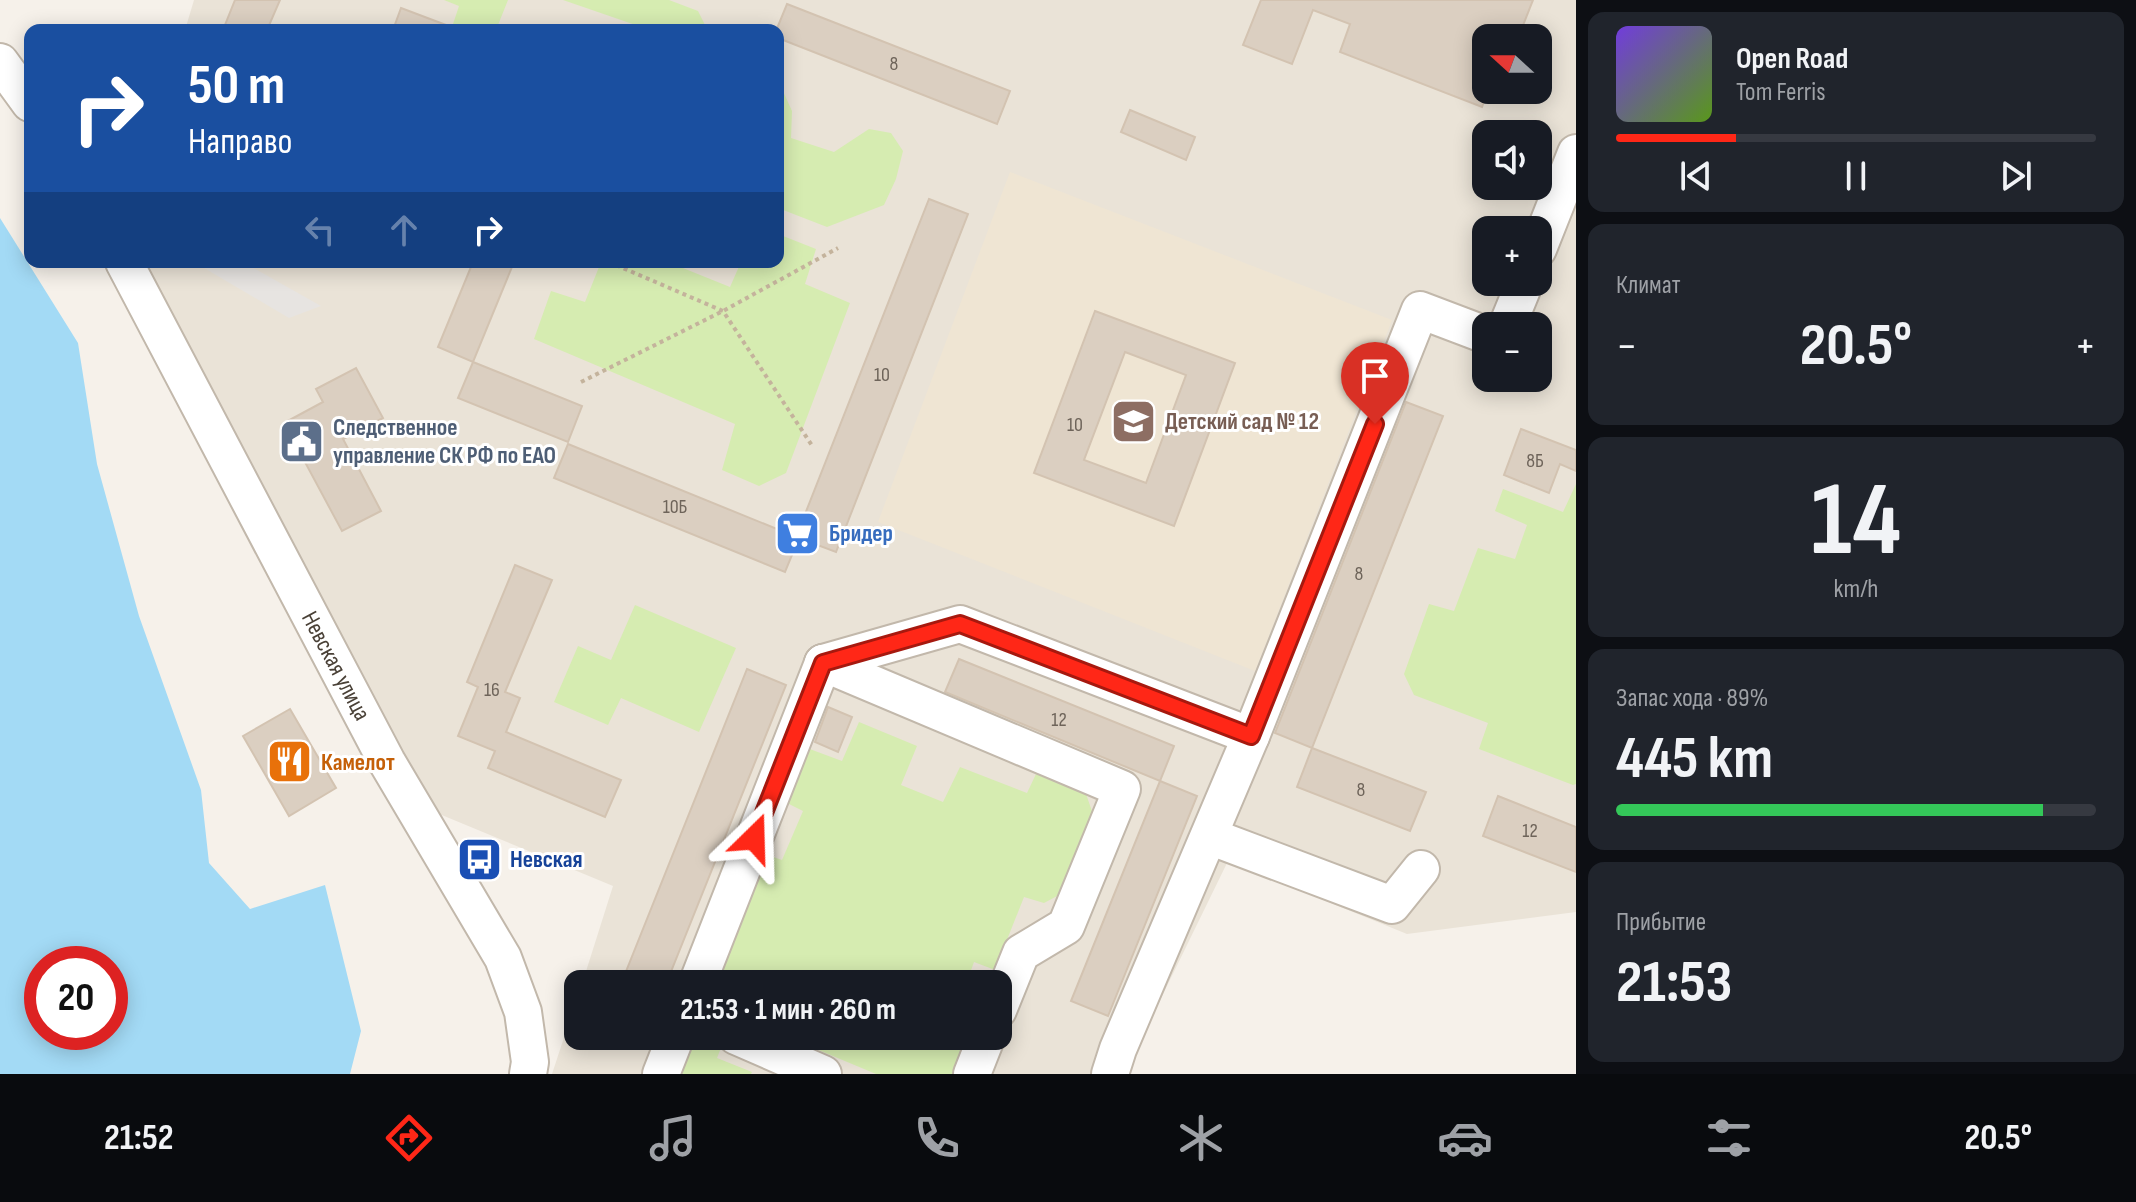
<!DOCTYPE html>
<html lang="ru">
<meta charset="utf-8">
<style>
body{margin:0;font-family:"Sofia Sans Condensed",sans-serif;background:#20242c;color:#f1f3f6;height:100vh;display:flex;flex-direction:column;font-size:30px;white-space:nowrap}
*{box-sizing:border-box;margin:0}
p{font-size:26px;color:#9ea1a6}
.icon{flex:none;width:44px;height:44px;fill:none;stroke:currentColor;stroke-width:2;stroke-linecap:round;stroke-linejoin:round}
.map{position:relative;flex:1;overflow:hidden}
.details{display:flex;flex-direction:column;gap:12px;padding:12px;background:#0d0f14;width:560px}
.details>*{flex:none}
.hud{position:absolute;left:24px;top:24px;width:760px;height:244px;border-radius:16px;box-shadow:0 4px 20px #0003;background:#1a4fa0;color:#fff;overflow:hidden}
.needle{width:52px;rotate:291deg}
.buttons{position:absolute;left:1472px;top:24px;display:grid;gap:16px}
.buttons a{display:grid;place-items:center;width:80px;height:80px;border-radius:16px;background:#171b24;box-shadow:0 4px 20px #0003;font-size:40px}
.speed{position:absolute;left:24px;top:946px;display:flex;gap:16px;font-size:40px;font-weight:700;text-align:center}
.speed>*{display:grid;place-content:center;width:104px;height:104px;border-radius:50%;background:#171b24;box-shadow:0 4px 20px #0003;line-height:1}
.speed .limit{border:12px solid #d22;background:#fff;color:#111}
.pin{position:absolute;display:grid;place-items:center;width:68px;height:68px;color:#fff;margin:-82px -34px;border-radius:50% 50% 50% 0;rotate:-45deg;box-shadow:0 0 8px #0007}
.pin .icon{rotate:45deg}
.me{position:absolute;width:88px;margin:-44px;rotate:22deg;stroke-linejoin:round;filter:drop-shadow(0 0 6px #0008)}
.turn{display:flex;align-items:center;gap:28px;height:168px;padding:0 32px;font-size:36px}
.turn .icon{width:104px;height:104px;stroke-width:2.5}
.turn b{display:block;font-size:56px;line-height:68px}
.lanes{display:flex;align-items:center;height:76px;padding:0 32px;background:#0003;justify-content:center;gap:40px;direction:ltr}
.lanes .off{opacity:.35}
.big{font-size:60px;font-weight:700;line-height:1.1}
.details .widget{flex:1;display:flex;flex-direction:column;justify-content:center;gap:12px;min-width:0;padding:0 28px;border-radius:16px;background:#20242c}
.details .dial{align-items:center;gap:0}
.dial b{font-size:104px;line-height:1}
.song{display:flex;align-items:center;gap:24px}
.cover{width:96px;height:96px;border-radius:12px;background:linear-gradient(135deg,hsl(260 70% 55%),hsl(90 70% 35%))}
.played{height:8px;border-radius:4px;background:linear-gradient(90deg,#ff2717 25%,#363941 25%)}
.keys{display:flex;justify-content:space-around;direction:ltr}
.heat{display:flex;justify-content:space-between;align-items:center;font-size:44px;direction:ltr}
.charge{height:12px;border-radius:6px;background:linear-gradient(90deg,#34c759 89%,#363941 0)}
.trip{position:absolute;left:564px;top:970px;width:448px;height:80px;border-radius:16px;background:#171b24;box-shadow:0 4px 20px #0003;font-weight:700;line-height:80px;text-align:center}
.menu{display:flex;height:128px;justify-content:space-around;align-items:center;background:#090b0e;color:#9ea1a6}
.menu .icon{width:56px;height:56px}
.menu .current{color:#ff2717}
.menu b{font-size:36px;color:#f1f3f6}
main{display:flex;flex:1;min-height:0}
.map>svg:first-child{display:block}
</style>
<main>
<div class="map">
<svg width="1576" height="1074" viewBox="0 0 1576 1074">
<rect width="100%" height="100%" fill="#f6f1ea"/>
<path fill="#eae3d7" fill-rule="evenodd" d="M194 0H1576V912L1407 934 1228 861 1145 1031 1092 1074H552L578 995V1036H998V984H582L613 886 420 806 135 262H778V30H185ZM1486 38H1538V90H1486ZM1486 134H1538V186H1486ZM1486 230H1538V282H1486ZM1486 326H1538V378H1486Z"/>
<polygon fill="#efe5d3" points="1010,172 1392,320 1255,671 878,522"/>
<g fill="#d6ecb1">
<polygon points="444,0 508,0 496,30 451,30 459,6"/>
<polygon points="563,0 669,0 698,11 706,27 705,30 650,30"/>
<polygon points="778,80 792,111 791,138 834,152 869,129 891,133 903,151 896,179 884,205 827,227 778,208"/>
<polygon points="778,234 816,249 805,284 850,303 786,473 759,486 722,470 735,424 534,339 551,291 585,302 601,262 668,262 730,287 741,262 778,262"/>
<polygon points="1576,484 1576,784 1573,785 1479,749 1488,723 1414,695 1404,674 1429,604 1454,611 1478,548 1515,559 1527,525 1495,511 1503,489 1563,512"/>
<polygon points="635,605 736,648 699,732 621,698 608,725 554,702 578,646 611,660"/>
<polygon points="859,722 917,746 901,785 943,802 960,767 1027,793 1036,774 1086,794 1093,814 1059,895 1044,903 1024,897 995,970 974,962 966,984 708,984 762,853 782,860 803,811 783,801 807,748 842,761"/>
<polygon points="693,1036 712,1036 724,1040 717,1058 752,1072 751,1074 678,1074"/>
<polygon points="785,1036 971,1036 955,1074 876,1074"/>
</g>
<polygon fill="#e7e4e1" points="194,262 243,262 321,306 289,318"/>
<path fill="#a3daf5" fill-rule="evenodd" d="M0 218 78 343 97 464 139 616 201 790 209 863 250 909 325 885 361 1031 350 1074H0ZM42 964H110V1032H42Z"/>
<g fill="#dbcfc1" stroke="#d3c3b1" stroke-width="2" fill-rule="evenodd">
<polygon points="235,0 280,0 267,30 223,30"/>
<polygon points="1261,0 1533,0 1518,38 1486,38 1486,96 1482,107 1340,52 1350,24 1313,10 1292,64 1243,45"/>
<polygon points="787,4 1010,91 997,124 778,38 778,26"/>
<polygon points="401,8 454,28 454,30 393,30"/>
<polygon points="1130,110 1195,137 1186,160 1121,132"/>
<polygon points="929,199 968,214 836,552 796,537"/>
<polygon points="473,262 514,262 473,362 438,347"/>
<path d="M1095 311 1235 363 1174 526 1034 473ZM1125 352 1186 375 1146 483 1084 460Z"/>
<polygon points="473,362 582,406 568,442 458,398"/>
<polygon points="356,368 383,418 343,439 381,511 342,531 284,423 323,402 316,389"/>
<polygon points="1406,402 1443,416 1312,748 1275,733"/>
<polygon points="1521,429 1576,450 1576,471 1560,464 1549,493 1504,475"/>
<polygon points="568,444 799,538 785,572 554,478"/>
<polygon points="515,565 552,580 505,692 520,698 506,732 621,780 605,817 488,768 495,751 458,736 478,687 467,682"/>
<polygon points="959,659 1174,746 1160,781 945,692"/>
<polygon points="747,669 786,685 666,984 621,984"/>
<polygon points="828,707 852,717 838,752 815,742"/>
<polygon points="290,709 336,788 289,816 243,736"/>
<polygon points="1312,748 1426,792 1410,831 1297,787"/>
<polygon points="1160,781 1197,796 1108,1016 1071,1001"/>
<polygon points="1498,796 1576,827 1576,872 1483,836"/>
</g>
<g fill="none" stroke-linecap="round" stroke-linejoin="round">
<defs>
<g id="minor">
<polyline points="0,62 30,103"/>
<polyline points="1538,249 1576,153"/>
<polyline points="124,262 387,762 503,958 523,1012 530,1062 528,1074"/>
<polyline points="1507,326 1525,282"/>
<polyline points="823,663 1122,789 1066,926 1021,953 998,1010"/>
<polyline points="823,663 960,624 1251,736"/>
<polyline points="1209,836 1392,905 1421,869"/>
<polyline points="697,984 823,663"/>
<polyline points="736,1036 823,1074"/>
<polyline points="661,1074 676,1036"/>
<polyline points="972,1074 987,1036"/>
<polyline points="1110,1074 1118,1049 1251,736 1420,310 1486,335"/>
</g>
</defs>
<use href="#minor" stroke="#c2b8ab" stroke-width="40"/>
<g stroke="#c4b39c" stroke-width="4" stroke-dasharray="4 4" stroke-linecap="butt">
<polyline points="609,262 723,311 813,447"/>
<polyline points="581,382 723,311 838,248"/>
</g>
<use href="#minor" stroke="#fff" stroke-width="36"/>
</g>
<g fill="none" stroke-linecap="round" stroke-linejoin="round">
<defs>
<polyline id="route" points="754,838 823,663 960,624 1251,736 1375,424"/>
</defs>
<use href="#route" stroke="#a6190f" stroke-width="20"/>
<use href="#route" stroke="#ff2717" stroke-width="14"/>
</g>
<defs>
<symbol id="school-square" viewBox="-11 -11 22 22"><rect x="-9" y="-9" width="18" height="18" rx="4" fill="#8d6e63" stroke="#fff"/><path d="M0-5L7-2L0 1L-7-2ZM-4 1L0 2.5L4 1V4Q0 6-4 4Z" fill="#fff"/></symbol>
<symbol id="civic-square" viewBox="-11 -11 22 22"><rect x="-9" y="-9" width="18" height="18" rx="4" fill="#5c6f8a" stroke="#fff"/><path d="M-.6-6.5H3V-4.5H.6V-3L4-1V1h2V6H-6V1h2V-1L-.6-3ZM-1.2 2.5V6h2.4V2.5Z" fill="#fff"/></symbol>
<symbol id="supermarket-square" viewBox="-11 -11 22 22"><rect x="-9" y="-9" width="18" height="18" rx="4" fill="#3f7fe0" stroke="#fff"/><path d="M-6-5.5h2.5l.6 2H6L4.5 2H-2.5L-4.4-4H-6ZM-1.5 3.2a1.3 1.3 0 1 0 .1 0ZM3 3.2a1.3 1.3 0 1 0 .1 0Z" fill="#fff"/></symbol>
<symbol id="restaurant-square" viewBox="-11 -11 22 22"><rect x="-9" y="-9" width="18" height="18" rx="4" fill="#e8710a" stroke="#fff"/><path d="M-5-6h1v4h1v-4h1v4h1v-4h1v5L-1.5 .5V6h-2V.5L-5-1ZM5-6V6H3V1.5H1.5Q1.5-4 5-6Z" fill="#fff"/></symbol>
<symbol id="bus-square" viewBox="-11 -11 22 22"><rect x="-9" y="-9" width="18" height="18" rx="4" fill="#1a4fb4" stroke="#fff"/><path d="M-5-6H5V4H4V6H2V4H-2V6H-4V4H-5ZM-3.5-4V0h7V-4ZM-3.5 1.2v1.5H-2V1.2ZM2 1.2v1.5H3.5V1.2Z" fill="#fff"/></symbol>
</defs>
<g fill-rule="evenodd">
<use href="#school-square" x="1108" y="396" width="51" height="51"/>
<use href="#civic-square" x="276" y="416" width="51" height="51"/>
<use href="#supermarket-square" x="772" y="508" width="51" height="51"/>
<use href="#restaurant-square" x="264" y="736" width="51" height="51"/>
<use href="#bus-square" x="454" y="834" width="51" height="51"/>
</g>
<g text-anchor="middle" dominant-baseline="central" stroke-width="6" stroke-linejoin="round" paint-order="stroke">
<g font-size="20" fill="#6e645a">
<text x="894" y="64">8</text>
<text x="882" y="375">10</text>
<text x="1075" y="425">10</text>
<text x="1535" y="461">8Б</text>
<text x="675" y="507">10Б</text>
<text x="1359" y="574">8</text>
<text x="492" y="690">16</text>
<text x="1059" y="720">12</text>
<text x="1361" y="790">8</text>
<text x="1530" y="831">12</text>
</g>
<g font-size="24" font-weight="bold" fill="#785e54" stroke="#fff" text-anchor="start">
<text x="1165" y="421">Детский сад № 12</text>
</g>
<g font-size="24" font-weight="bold" fill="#4e5e75" stroke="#fff" text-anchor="start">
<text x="333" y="427">Следственное<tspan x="333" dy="28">управление СК РФ по ЕАО</tspan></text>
</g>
<g font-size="24" font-weight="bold" fill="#366cbe" stroke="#fff" text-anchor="start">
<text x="829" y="533">Бридер</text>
</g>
<g font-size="24" fill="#4a4137" stroke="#fff">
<text transform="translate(336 666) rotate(62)">Невская улица</text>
</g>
<g font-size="24" font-weight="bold" fill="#c56008" stroke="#fff" text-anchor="start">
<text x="321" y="762">Камелот</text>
</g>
<g font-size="24" font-weight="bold" fill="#164399" stroke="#fff" text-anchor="start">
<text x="510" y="859">Невская</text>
</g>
</g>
</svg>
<div class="buttons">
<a><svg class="needle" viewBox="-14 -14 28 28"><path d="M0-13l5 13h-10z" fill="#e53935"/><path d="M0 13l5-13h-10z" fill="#9ea1a6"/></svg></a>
<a><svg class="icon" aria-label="sound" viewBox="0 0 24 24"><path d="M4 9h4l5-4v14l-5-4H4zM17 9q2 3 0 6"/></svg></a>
<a>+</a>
<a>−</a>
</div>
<div class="speed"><div class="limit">20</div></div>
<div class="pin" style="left:1375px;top:424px;background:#d93025"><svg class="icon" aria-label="arrive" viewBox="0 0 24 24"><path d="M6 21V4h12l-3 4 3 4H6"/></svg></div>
<svg class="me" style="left:754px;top:838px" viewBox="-20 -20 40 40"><path d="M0-17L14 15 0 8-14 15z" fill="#ff2717" stroke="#fff" stroke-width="4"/></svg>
<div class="trip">21:53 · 1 мин · 260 m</div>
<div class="hud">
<div class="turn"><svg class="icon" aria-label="right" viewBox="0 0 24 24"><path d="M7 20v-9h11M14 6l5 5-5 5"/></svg><div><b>50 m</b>Направо</div></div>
<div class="lanes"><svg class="icon off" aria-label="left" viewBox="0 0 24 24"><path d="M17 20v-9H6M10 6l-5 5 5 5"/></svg><svg class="icon off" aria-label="ahead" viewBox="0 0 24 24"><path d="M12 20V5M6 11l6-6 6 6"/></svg><svg class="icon" aria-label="right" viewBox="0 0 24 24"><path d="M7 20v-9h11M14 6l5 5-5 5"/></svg></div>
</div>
</div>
<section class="details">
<div class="widget">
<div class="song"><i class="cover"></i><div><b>Open Road</b><p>Tom Ferris</p></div></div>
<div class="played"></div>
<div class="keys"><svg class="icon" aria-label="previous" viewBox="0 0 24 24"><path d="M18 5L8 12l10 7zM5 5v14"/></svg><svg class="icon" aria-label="pause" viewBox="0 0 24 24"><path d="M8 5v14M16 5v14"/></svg><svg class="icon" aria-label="next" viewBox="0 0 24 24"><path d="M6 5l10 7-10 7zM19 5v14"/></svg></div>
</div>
<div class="widget"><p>Климат</p>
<div class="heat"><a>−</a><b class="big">20.5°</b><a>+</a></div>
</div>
<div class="widget dial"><b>14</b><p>km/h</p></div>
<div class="widget"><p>Запас хода · 89%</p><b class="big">445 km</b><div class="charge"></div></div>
<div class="widget"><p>Прибытие</p><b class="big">21:53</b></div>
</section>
</main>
<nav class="menu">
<b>21:52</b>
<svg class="icon current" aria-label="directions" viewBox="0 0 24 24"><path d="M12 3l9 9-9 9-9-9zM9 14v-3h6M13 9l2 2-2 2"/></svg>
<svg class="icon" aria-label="music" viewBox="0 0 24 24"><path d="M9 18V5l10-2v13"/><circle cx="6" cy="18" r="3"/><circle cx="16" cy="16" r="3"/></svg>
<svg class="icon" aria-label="phone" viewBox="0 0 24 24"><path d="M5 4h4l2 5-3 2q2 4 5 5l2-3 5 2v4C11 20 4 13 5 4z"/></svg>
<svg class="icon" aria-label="climate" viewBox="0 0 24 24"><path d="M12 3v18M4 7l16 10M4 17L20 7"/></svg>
<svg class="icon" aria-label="car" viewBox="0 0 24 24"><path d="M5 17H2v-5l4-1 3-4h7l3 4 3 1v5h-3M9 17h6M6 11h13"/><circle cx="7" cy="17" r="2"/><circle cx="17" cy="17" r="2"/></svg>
<svg class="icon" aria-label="filters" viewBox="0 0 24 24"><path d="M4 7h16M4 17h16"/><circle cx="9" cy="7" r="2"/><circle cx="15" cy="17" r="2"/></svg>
<b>20.5°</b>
</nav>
